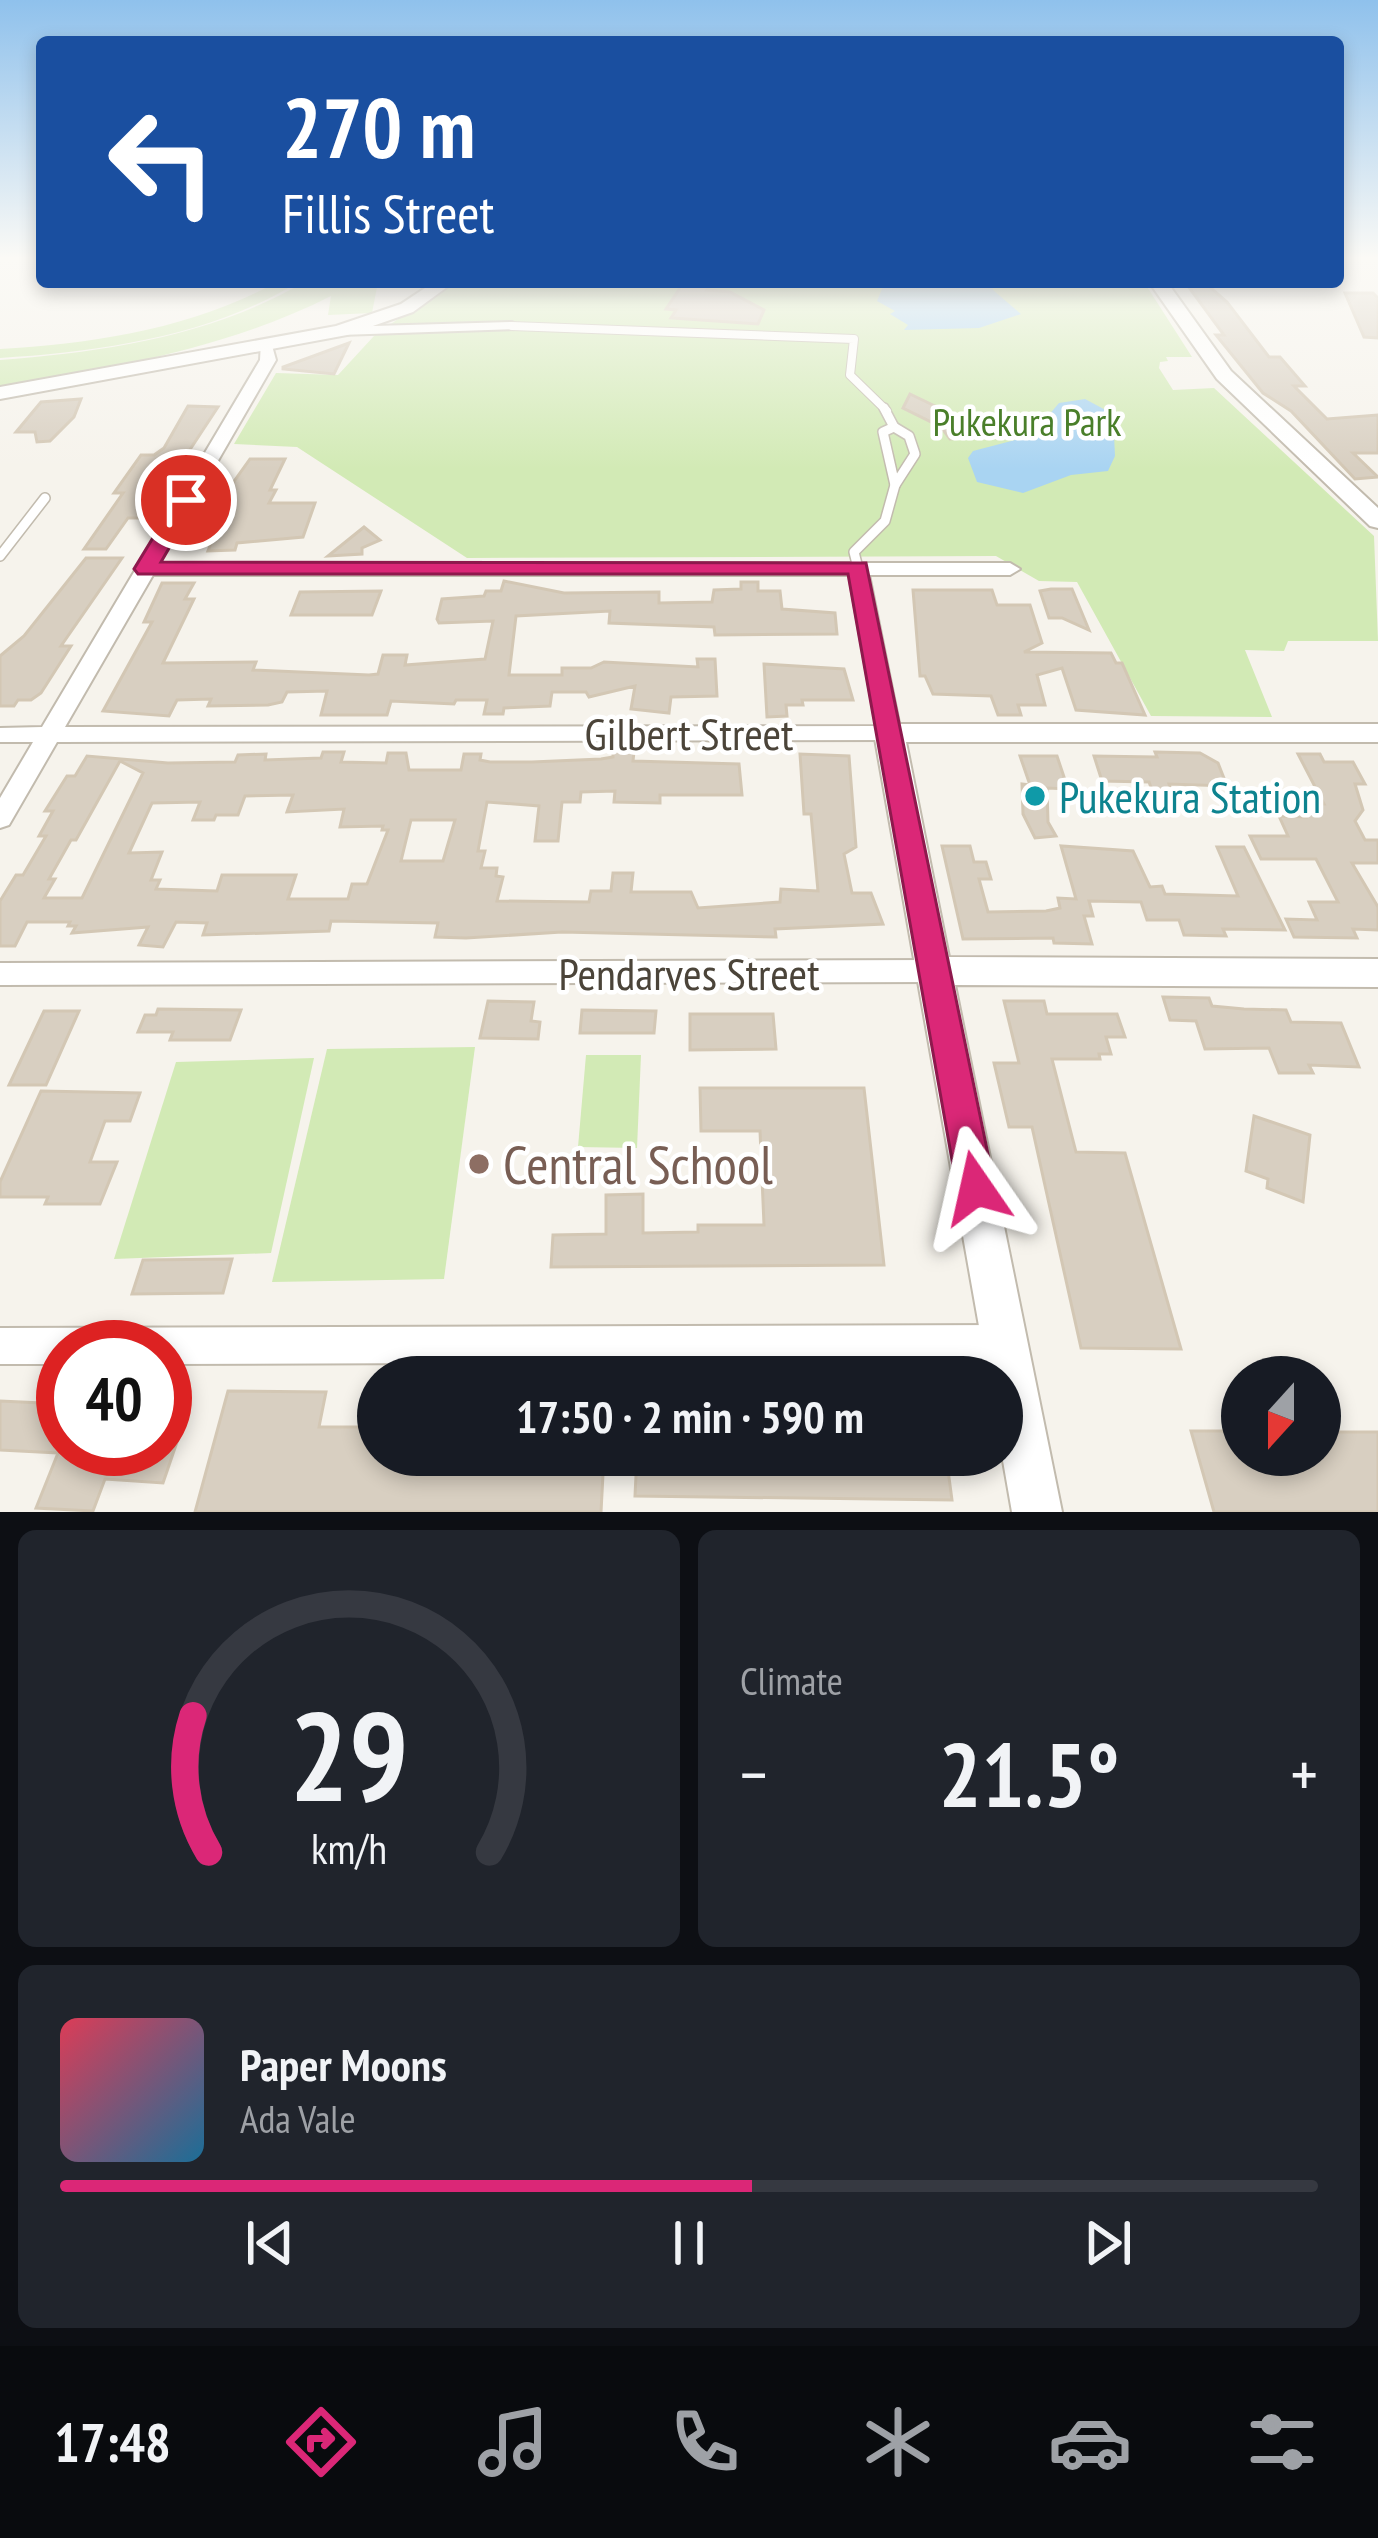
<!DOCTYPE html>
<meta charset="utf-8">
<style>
body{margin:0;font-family:"PT Sans Narrow",sans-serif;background:#20242c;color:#f1f3f6;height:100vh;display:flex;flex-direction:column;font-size:45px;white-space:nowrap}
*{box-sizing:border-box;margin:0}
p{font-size:39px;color:#9ea1a6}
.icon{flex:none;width:66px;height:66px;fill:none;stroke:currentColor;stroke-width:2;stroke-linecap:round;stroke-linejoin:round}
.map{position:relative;height:1512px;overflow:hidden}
.drawer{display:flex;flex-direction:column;gap:18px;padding:18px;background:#0d0f14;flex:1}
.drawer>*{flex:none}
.hud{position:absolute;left:36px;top:36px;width:1308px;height:252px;border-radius:12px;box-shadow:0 6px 18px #0003;background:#1a4fa0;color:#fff;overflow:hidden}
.needle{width:78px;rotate:201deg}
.buttons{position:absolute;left:1221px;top:1356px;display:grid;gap:24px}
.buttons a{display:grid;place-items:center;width:120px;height:120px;border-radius:50%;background:#171b24;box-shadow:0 6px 18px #0003;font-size:60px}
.speed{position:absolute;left:36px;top:1320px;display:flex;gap:24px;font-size:60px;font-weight:700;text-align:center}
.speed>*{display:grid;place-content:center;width:156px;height:156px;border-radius:50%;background:#171b24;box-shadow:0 6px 18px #0003;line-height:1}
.speed .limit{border:18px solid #d22;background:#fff;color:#111}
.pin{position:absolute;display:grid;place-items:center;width:102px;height:102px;color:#fff;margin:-51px;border:6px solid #fff;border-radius:50%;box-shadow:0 3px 12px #0007}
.me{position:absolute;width:132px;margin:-66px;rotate:349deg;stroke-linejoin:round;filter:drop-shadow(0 0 9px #0008)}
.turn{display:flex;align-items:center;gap:42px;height:252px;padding:0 48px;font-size:54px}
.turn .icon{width:156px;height:156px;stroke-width:2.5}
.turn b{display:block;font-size:84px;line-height:102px}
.big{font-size:90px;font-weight:700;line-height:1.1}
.drawer .card{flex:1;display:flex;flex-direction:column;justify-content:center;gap:18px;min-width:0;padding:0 42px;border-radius:18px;background:#20242c}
.drawer .dial{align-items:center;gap:0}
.dial svg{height:312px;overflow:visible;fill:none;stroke:#363941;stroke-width:7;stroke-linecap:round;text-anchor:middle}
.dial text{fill:#f1f3f6;stroke:none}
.song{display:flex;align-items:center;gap:36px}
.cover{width:144px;height:144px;border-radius:18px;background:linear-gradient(135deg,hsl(350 70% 55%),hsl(200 70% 35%))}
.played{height:12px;border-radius:6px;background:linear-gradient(90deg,#db2777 55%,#363941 55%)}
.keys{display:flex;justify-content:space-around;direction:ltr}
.heat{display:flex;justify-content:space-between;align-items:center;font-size:66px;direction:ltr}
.drawer .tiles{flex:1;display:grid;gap:18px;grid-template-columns:1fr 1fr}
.card:last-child{grid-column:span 2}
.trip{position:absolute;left:357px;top:1356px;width:666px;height:120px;border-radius:60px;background:#171b24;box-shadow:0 6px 18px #0003;font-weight:700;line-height:120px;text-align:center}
.tab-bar{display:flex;height:192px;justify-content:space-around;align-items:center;background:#090b0e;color:#9ea1a6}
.tab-bar .icon{width:84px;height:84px}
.tab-bar .active{color:#db2777}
.tab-bar b{font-size:54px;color:#f1f3f6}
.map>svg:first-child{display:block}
</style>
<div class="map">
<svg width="1378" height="1512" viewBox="0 0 1378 1512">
<rect width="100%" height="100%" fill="#f6f3ec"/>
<g fill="#d2eab5">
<path d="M277 282H298C212 336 100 352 0 358V349C94 344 194 328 277 282Z"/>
<path d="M304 282H378L372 313 328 315 331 296C223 351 95 370 0 388V360C104 352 213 336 304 282Z"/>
<polygon points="450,282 1144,282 1192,357 1166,357 1168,361 1160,362 1159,368 1173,390 1214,388 1374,536 1378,641 1288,641 1284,651 1245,650 1272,717 1151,716 1077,582 1039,581 996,556 467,558 297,447 234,444 276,373 338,375 374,336"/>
<polygon points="475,1047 444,1279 272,1282 327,1049"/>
<polygon points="586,1055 641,1055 637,1148 578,1147"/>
<polygon points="314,1058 271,1253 114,1259 176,1062"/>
</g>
<g fill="#a9d4f2">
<polygon points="885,282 992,282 993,290 1021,314 979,328 904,330 908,325 890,314 895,311 877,301"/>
<polygon points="1085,399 1113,414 1115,456 1108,471 1071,475 1023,493 977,482 968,458 973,451 1031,436 1059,403"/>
</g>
<g fill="#d8cfc1" stroke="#d3c7b4" stroke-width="3" fill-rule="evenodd">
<polygon points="684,282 712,282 707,290 730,292 764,310 758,324 671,318 676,310 666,309"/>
<polygon points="1185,282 1204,282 1227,302 1269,357 1280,357 1305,386 1294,386 1327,419 1378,415 1378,453 1353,453 1378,477 1355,479 1291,411 1263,393 1216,335 1224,335"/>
<polygon points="1345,293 1373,293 1378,298 1378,338 1364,337"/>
<polygon points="349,343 334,374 283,369 283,367"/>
<polygon points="910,394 995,435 950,439 941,427 903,408"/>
<polygon points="81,399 74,417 50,441 37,442 35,432 16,432 41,402"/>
<polygon points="188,406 218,407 145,518 128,518 106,549 84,549 123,493 114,493 141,455 154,455 164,448"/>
<polygon points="250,459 285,459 270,490 276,490 269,503 315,503 303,537 237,543 235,550 208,551 225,508 215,508"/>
<polygon points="364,527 380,540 362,548 362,554 328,556"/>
<polygon points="86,558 122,558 61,646 71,646 41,693 31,700 18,700 14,706 0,706 0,656 24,636"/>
<polygon points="504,581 564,593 659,592 659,603 712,602 714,590 741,589 741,582 758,582 758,591 780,591 782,609 835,613 837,634 715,635 714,627 609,623 610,611 516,616 509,675 562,675 562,668 591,668 604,662 698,667 697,659 715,659 717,696 671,697 669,713 631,709 635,686 589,697 586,692 552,692 550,706 504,708 503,714 484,714 487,700 456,700 454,704 391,701 387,715 321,715 327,691 287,692 282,702 268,705 208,706 211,699 177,700 169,716 103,711 152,622 144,622 162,583 194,583 185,599 194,599 163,663 256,662 253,670 369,675 378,674 383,655 407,655 405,665 485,659 493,621 439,623 437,619 442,599 484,596 486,591 501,591"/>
<polygon points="1051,589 1072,589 1089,630 1062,618 1049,618 1040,591"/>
<polygon points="913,590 992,590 997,605 1030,605 1042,643 1024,652 1111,653 1116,663 1122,663 1145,715 1076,710 1062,668 1037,675 1045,705 1018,705 1021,715 998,715 991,696 933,694 925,676 920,676"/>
<polygon points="381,591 372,615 291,615 300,592"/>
<polygon points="764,664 844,669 853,700 802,700 803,705 786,705 787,716 767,717"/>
<path d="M613 751 634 752 633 761 739 764 742 795H660V803L614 802 615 791 581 792 580 802H562L558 841H535L539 806 487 802 478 851H485L481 868H497L496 876 503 877 497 901 589 902 591 891H611L613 873H633L631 892H691L698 908 780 902 781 889 818 891 811 814H804L800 754 849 756 856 847 844 854 852 893H871L883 924 775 929 776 937 562 932 466 938 435 937 438 923 331 921 329 931 203 935 207 923 176 922 163 947 139 945 148 927 72 933 76 926H68L70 922H27L15 946H0V901L16 875H23L46 836H39L53 811H45L67 776H75L87 756 168 763 235 762 238 755 266 754 265 760 321 758 323 752H344L341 762 386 763 388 753H406L409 770H461L464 754H481L480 760 490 762H532L601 759 613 757ZM120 761 143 773 82 898H44L55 879H49L71 840H76ZM293 795 287 812 344 809 340 827 383 826 382 830H388L367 884H352L348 899H288L296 875H222L217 891 156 889 160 880H151L162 852 129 853 152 803 200 802 193 820H214L216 815H238L245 796ZM411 820H455L443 861H401Z"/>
<polygon points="1155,752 1200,753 1218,763 1227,786 1169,784 1175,802 1156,801 1149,782 1102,781 1094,756 1157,757"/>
<polygon points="1298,754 1320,754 1324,762 1353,762 1365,784 1355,784 1363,810 1355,821 1365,840 1378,840 1378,863 1352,863 1378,907 1378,930 1353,929 1357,938 1294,937 1286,919 1317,920 1309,902 1338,902 1316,859 1261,859 1250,836 1288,836 1279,816 1306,817 1300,803 1324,804"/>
<polygon points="1020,756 1057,756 1068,789 1047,788 1048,822 1056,836 1035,838 1023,814 1022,784 1030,785"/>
<polygon points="942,846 970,846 974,862 986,862 991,879 979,879 988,912 1046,911 1060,908 1058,898 1076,899 1061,846 1133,851 1150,887 1162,886 1165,894 1238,896 1217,847 1244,847 1285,930 1223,929 1226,936 1184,935 1179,920 1147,920 1141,902 1089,901 1093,916 1084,916 1092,944 1054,943 1053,938 963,939"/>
<polygon points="1163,997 1209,998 1212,1006 1244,1009 1286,1010 1291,1022 1341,1023 1359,1067 1309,1065 1313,1073 1279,1073 1269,1048 1205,1049 1196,1021 1170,1020"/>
<polygon points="488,1001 534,1002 531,1021 540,1022 538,1039 480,1038"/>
<polygon points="1004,1001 1044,1001 1047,1014 1117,1014 1125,1037 1106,1037 1111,1054 1099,1054 1100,1059 1052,1059 1076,1152 1125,1153 1181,1349 1081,1348 1032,1127 1009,1127 994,1063 1019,1063"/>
<polygon points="158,1009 241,1010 230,1040 170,1040 173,1032 138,1032 145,1015 156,1015"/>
<polygon points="582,1010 656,1011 654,1033 580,1033"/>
<polygon points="44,1011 79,1011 46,1085 9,1085"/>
<polygon points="690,1014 773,1014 776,1049 690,1050"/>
<polygon points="700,1088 864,1088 884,1265 551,1267 553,1235 606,1234 606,1195 643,1194 643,1233 698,1232 698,1225 764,1225 760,1131 701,1131"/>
<polygon points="41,1091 140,1093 130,1121 105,1121 90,1162 117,1162 100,1204 45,1204 48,1197 0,1197 0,1182"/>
<polygon points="1254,1116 1310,1135 1303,1202 1267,1188 1268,1179 1246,1171"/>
<polygon points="232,1259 223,1293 132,1294 143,1260"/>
<polygon points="228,1391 326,1392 319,1427 378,1427 378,1455 604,1455 601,1512 195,1512"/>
<polygon points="0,1401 63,1404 63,1449 165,1449 165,1409 188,1410 163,1483 105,1479 93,1511 36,1508 58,1453 0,1450"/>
<polygon points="1191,1431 1242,1431 1242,1455 1320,1455 1320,1432 1378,1432 1378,1512 1214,1512"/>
<polygon points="637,1455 946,1455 952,1500 635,1496"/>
</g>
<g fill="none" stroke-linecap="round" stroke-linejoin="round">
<defs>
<polyline id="service-far1" points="512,326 854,339 850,375 887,411"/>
<g id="service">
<polyline points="884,408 894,427"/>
<polygon points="894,427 909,436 915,454 895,485 883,432"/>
<polyline points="0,556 45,498"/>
<polyline points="858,568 854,552 885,521 895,485"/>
</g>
<g id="minor">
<polygon points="512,322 519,326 517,329 340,335 333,331 340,327"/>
<path d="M261 342H271L276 360 159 563H1010L1020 569 1010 575H869L901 733 889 740 57 742 9 825 0 828V798L33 742H0V728L42 727 260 360ZM153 575H849L876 726 65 727Z"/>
<polygon points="935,960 945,963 949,971 945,979 935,982 0,985 0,963"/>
<polygon points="1006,1325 1019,1330 1024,1343 1019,1356 1006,1361 165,1364 165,1347 63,1347 63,1364 0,1364 0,1328"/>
</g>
<g id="tertiary">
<polygon points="434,282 454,282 413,312 347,335 0,399 0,387 336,326 401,304"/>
<polygon points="1149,282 1167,282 1231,371 1378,508 1378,528 1370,526 1217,379"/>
<polygon points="889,724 1378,724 1378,742 906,742 949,957 1378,959 1378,987 955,985 1062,1512 1012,1512 1002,1455 1002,1377 988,1377 874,733"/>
</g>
</defs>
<use href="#service-far1" stroke="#c2bbae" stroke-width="10"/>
<use href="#service" stroke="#c2bbae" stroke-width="12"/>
<use href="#minor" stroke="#c2bbae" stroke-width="4"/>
<use href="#tertiary" stroke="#c2bbae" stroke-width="4"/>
<use href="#service-far1" stroke="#fff" stroke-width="8"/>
<use href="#service" stroke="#fff" stroke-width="9"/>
<use href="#minor" fill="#fff" fill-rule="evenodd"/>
<use href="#tertiary" fill="#fff" fill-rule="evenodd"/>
</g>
<linearGradient id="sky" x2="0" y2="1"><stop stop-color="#8fc1ec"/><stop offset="0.55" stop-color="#fbfaf6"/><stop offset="1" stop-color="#fbfaf6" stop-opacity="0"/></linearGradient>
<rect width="1378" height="469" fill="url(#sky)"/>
<polygon fill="#db2777" stroke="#8e194d" stroke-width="3" points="186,493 197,500 161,562 866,563 995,1188 989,1200 976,1205 962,1200 957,1188 848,574 138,574 134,569 176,500"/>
<circle fill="#0f9aa8" stroke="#fff" stroke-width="4.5" cx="1035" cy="796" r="12"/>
<circle fill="#8d6e63" stroke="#fff" stroke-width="4.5" cx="479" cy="1164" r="12"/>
<g text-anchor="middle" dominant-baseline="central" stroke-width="9" stroke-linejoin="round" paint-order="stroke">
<g font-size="39" fill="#4a7f2a" stroke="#fff">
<text x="1027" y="421">Pukekura Park</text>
</g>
<g font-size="45" fill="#4b4439" stroke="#fff">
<text x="689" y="733">Gilbert Street</text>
<text x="689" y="973">Pendarves Street</text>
</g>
<g font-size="45" fill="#0d838f" stroke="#fff" text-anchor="start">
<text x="1059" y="796">Pukekura Station</text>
</g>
<g font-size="54" fill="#785e54" stroke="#fff" text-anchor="start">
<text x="503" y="1164">Central School</text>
</g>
</g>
</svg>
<div class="buttons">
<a><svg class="needle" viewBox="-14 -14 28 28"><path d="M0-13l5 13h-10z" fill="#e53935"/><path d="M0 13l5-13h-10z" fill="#9ea1a6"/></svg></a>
</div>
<div class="speed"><div class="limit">40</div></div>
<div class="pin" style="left:186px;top:500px;background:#d93025"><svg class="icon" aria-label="arrive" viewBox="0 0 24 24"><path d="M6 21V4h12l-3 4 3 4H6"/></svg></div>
<svg class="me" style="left:976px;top:1188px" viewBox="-20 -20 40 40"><path d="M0-17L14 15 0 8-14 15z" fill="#db2777" stroke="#fff" stroke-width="4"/></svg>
<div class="trip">17:50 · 2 min · 590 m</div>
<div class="hud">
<div class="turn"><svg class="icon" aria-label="left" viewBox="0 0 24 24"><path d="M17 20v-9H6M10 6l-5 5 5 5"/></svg><div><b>270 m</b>Fillis Street</div></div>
</div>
</div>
<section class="drawer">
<div class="tiles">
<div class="card dial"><svg viewBox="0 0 100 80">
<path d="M14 69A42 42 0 1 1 86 69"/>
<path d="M14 69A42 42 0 0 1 10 34" stroke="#db2777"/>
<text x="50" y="56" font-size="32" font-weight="700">29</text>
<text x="50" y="72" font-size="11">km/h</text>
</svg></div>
<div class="card"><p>Climate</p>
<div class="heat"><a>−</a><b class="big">21.5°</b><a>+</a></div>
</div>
<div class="card">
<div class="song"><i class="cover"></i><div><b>Paper Moons</b><p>Ada Vale</p></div></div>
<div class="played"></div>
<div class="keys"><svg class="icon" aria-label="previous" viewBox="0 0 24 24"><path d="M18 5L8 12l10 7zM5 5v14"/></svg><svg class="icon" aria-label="pause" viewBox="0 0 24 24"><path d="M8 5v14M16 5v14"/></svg><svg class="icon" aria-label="next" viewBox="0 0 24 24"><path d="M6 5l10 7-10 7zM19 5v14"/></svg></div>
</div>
</div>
</section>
<nav class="tab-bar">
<b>17:48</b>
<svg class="icon active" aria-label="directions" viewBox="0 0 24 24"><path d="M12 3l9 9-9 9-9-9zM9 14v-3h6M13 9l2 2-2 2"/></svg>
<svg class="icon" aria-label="music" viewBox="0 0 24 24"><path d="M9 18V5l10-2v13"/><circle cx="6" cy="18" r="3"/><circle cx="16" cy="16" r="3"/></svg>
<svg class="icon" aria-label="phone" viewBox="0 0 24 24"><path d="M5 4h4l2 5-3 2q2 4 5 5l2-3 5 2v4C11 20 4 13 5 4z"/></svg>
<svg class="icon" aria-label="climate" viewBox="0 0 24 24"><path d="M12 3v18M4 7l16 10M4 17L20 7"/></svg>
<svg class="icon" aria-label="car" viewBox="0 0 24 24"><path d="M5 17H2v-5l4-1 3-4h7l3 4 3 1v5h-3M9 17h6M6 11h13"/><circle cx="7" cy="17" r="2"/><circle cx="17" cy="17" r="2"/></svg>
<svg class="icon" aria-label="filters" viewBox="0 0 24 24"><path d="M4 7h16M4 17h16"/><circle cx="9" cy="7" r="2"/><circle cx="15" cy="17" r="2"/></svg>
</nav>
